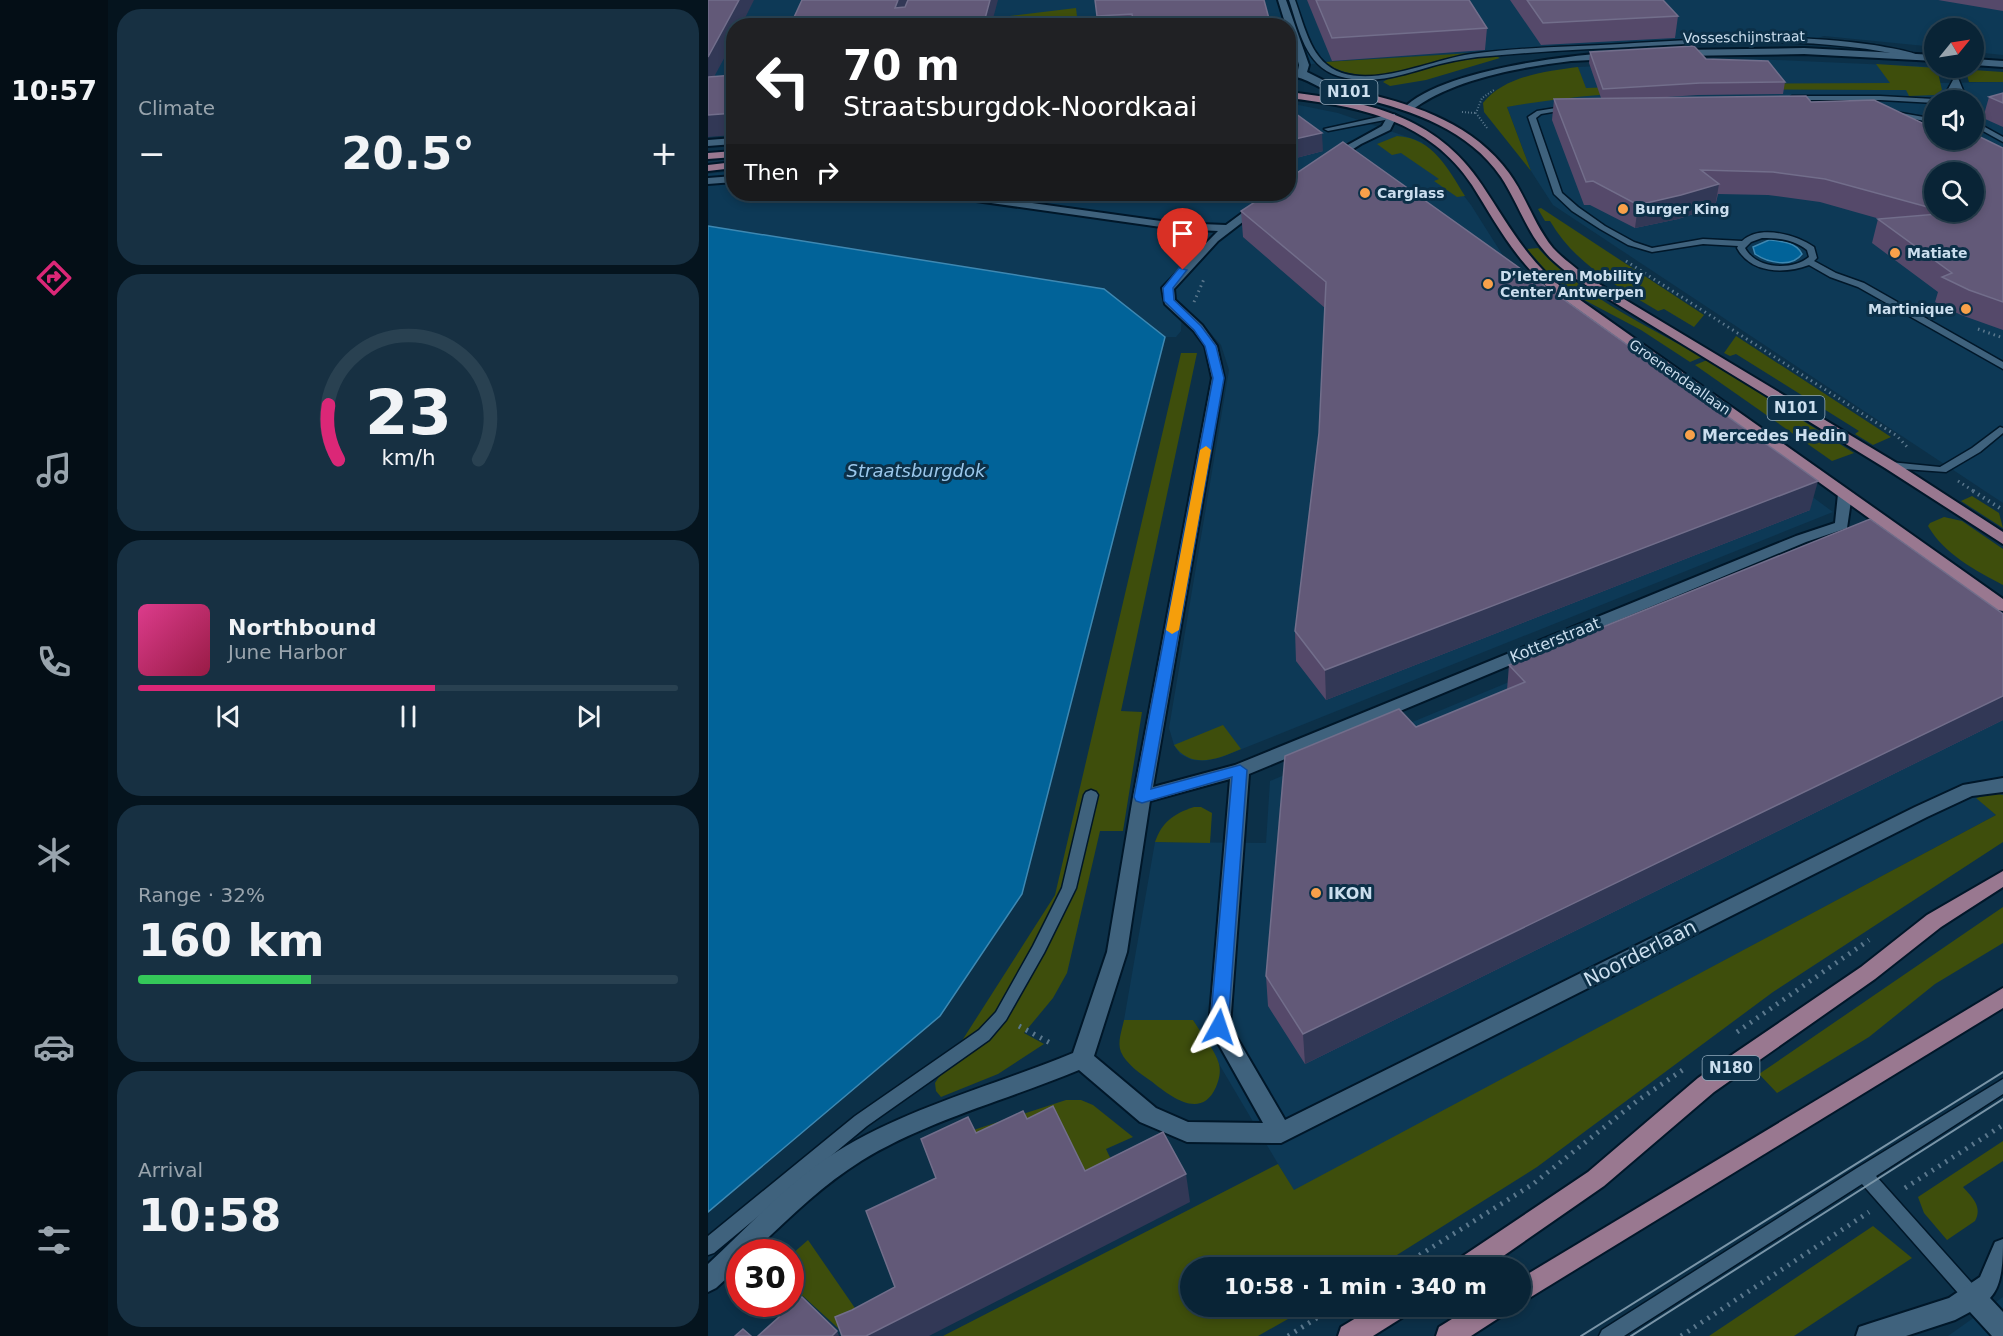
<!DOCTYPE html>
<meta charset="utf-8">
<style>
body{margin:0;font-family:"DejaVu Sans",sans-serif;background:#173042;color:#f1f3f6;height:100vh;display:flex;flex-direction:column;font-size:22px;white-space:nowrap}
*{box-sizing:border-box;margin:0}
p{font-size:20px;color:#99a4ad}
.icon{flex:none;width:33px;height:33px;fill:none;stroke:currentColor;stroke-width:2;stroke-linecap:round;stroke-linejoin:round}
.map{position:relative;flex:1;overflow:hidden}
.sheet{display:flex;flex-direction:column;gap:9px;padding:9px;background:#05141e;width:600px}
.sheet>*{flex:none}
.banner{position:absolute;left:18px;top:18px;width:570px;height:183px;border-radius:24px;box-shadow:0 3px 9px #0003,0 0 0 2px #294151;background:#202124;color:#fff;overflow:hidden}
.needle{width:39px;rotate:60deg}
.controls{position:absolute;left:1216px;top:18px;display:grid;gap:12px}
.controls a{display:grid;place-items:center;width:60px;height:60px;border-radius:50%;background:#092436;box-shadow:0 3px 9px #0003,0 0 0 2px #294151;font-size:30px}
.speed{position:absolute;left:18px;top:1239px;display:flex;gap:12px;font-size:30px;font-weight:700;text-align:center}
.speed>*{display:grid;place-content:center;width:78px;height:78px;border-radius:50%;background:#092436;box-shadow:0 3px 9px #0003,0 0 0 2px #294151;line-height:1}
.speed .limit{border:9px solid #d22;background:#fff;color:#111}
.pin{position:absolute;display:grid;place-items:center;width:51px;height:51px;color:#fff;margin:-62px -26px;border-radius:50% 50% 50% 0;rotate:-45deg;box-shadow:0 0 6px #0007}
.pin .icon{rotate:45deg}
.me{position:absolute;width:66px;margin:-33px;rotate:5deg;stroke-linejoin:round;filter:drop-shadow(0 0 4px #0008)}
.turn{display:flex;align-items:center;gap:21px;height:126px;padding:0 18px;font-size:27px}
.turn .icon{width:78px;height:78px;stroke-width:2.5}
.turn b{display:block;font-size:42px;line-height:51px}
.then{display:flex;align-items:center;height:57px;padding:0 18px;background:#0003;gap:12px;font-size:22px}
.big{font-size:45px;font-weight:800;line-height:1.1}
.sheet .card{flex:1;display:flex;flex-direction:column;justify-content:center;gap:9px;min-width:0;padding:0 21px;border-radius:24px;background:#173042}
.sheet .dial{align-items:center;gap:0}
.dial svg{height:156px;overflow:visible;fill:none;stroke:#294151;stroke-width:7;stroke-linecap:round;text-anchor:middle}
.dial text{fill:#f1f3f6;stroke:none}
.song{display:flex;align-items:center;gap:18px}
.cover{width:72px;height:72px;border-radius:9px;background:linear-gradient(135deg,hsl(330 70% 55%),hsl(340 70% 35%))}
.played{height:6px;border-radius:3px;background:linear-gradient(90deg,#db2777 55%,#294151 55%)}
.keys{display:flex;justify-content:space-around;direction:ltr}
.heat{display:flex;justify-content:space-between;align-items:center;font-size:33px;direction:ltr}
.charge{height:9px;border-radius:4px;background:linear-gradient(90deg,#34c759 32%,#294151 0)}
.trip{position:absolute;left:472px;top:1257px;width:351px;height:60px;border-radius:30px;background:#092436;box-shadow:0 3px 9px #0003,0 0 0 2px #294151;font-weight:800;line-height:60px;text-align:center}
main{display:flex;flex:1;min-height:0}
.dock{display:flex;flex-direction:column;width:108px;justify-content:space-around;align-items:center;background:#040e16;color:#99a4ad}
.dock .icon{width:42px;height:42px}
.dock .current{color:#db2777}
.dock b{font-size:27px;color:#f1f3f6}
.map>svg:first-child{display:block}
</style>
<main>
<nav class="dock">
<b>10:57</b>
<svg class="icon current" aria-label="directions" viewBox="0 0 24 24"><path d="M12 3l9 9-9 9-9-9zM9 14v-3h6M13 9l2 2-2 2"/></svg>
<svg class="icon" aria-label="music" viewBox="0 0 24 24"><path d="M9 18V5l10-2v13"/><circle cx="6" cy="18" r="3"/><circle cx="16" cy="16" r="3"/></svg>
<svg class="icon" aria-label="phone" viewBox="0 0 24 24"><path d="M5 4h4l2 5-3 2q2 4 5 5l2-3 5 2v4C11 20 4 13 5 4z"/></svg>
<svg class="icon" aria-label="climate" viewBox="0 0 24 24"><path d="M12 3v18M4 7l16 10M4 17L20 7"/></svg>
<svg class="icon" aria-label="car" viewBox="0 0 24 24"><path d="M5 17H2v-5l4-1 3-4h7l3 4 3 1v5h-3M9 17h6M6 11h13"/><circle cx="7" cy="17" r="2"/><circle cx="17" cy="17" r="2"/></svg>
<svg class="icon" aria-label="filters" viewBox="0 0 24 24"><path d="M4 7h16M4 17h16"/><circle cx="9" cy="7" r="2"/><circle cx="15" cy="17" r="2"/></svg>
</nav>
<section class="sheet">
<div class="card"><p>Climate</p>
<div class="heat"><a>−</a><b class="big">20.5°</b><a>+</a></div>
</div>
<div class="card dial"><svg viewBox="0 0 100 80">
<path d="M14 69A42 42 0 1 1 86 69"/>
<path d="M14 69A42 42 0 0 1 9 41" stroke="#db2777"/>
<text x="50" y="56" font-size="32" font-weight="700">23</text>
<text x="50" y="72" font-size="11">km/h</text>
</svg></div>
<div class="card">
<div class="song"><i class="cover"></i><div><b>Northbound</b><p>June Harbor</p></div></div>
<div class="played"></div>
<div class="keys"><svg class="icon" aria-label="previous" viewBox="0 0 24 24"><path d="M18 5L8 12l10 7zM5 5v14"/></svg><svg class="icon" aria-label="pause" viewBox="0 0 24 24"><path d="M8 5v14M16 5v14"/></svg><svg class="icon" aria-label="next" viewBox="0 0 24 24"><path d="M6 5l10 7-10 7zM19 5v14"/></svg></div>
</div>
<div class="card"><p>Range · 32%</p><b class="big">160 km</b><div class="charge"></div></div>
<div class="card"><p>Arrival</p><b class="big">10:58</b></div>
</section>
<div class="map">
<svg width="1295" height="1336" viewBox="0 0 1295 1336">
<rect width="100%" height="100%" fill="#0c3048"/>
<g fill="#0d3956" fill-rule="evenodd">
<polygon points="0,0 1295,0 1295,55 1266,52 1266,28 1227,28 1227,47 1116,36 1106,39 1015,39 617,62 592,66 589,70 581,71 580,26 26,26 25,134 0,137"/>
<path d="M1046 59 1227 67 1231 83 1295 82V503L845 205 823 171 799 107 877 88 870 67ZM1227 100H1266V140H1227ZM1227 172H1266V212H1227Z"/>
<polygon points="581,103 630,113 714,142 763,205 799,262 840,302 1125,512 514,757 497,761 484,760 472,754 466,745 461,728 521,370 513,345 491,320 474,307 473,331 468,337 457,337 456,340 0,267 0,174 25,171 26,194 580,194"/>
<polygon points="1156,535 1295,636 1295,795 1286,793 1269,798 1288,815 586,1191 485,1020 416,1020 447,842 558,843 562,781"/>
<polygon points="1295,1297 1295,1336 1240,1336"/>
</g>
<g fill="#3e4e0c">
<polygon points="368,8 370,25 283,26 285,18"/>
<path d="M780 52 792 58 718 80 682 86 675 82 689 73C664 76 637 78 617 62Z"/>
<path d="M1168 64 1229 68 1234 90 1227 95 1201 96 1198 90C1065 91 930 83 799 107L823 171 776 112 775 103C796 76 839 71 870 67L878 88 1001 84 1182 83Z"/>
<polygon points="1265,70 1295,72 1295,82 1261,82 1258,72"/>
<path d="M689 136C725 138 740 169 757 196L749 197 726 181 731 179 693 153 684 155 669 144Z"/>
<path d="M833 208 996 315 986 327 956 309 950 311C909 286 867 264 842 221H837L830 209Z"/>
<path d="M830 248C874 296 938 325 994 357L982 362 933 330 867 295 841 274 819 249Z"/>
<polygon points="1028,336 1183,437 1165,445 1147,434 1151,431 1028,354 1022,356 1016,353"/>
<polygon points="473,353 489,353 413,711 434,712 415,831 392,831 359,973 345,998 316,1033 336,1044 290,1074 233,1097 228,1091 227,1083 347,895"/>
<polygon points="999,360 1146,453 1124,461 987,365"/>
<polygon points="1264,496 1291,513 1295,528 1253,501"/>
<path d="M1236 517 1254 521 1295 549V585C1268 571 1236 554 1220 526L1222 523Z"/>
<path d="M515 725 533 749C510 759 483 770 466 745Z"/>
<polygon points="1286,793 1295,795 1295,842 1065,992 829,1167 673,1265 669,1268 483,1268 483,1306 601,1307 550,1336 235,1336 570,1164 586,1190 1288,815 1268,798"/>
<path d="M486 807H493L504 813 502 843 447 842C454 822 465 814 486 807Z"/>
<polygon points="1295,907 1295,943 1227,984 1161,1037 1069,1093 1051,1074"/>
<path d="M416 1020H485C493 1033 507 1050 511 1064 513 1072 511 1080 508 1087 493 1121 462 1096 443 1081 433 1074 418 1064 413 1052 409 1042 414 1030 416 1020Z"/>
<polygon points="358,1100 373,1100 385,1105 425,1137 398,1149 407,1168 376,1184 241,1138"/>
<path d="M1295 1141V1161L1255 1187C1264 1197 1275 1207 1267 1221L1239 1240 1216 1213 1210 1197Z"/>
<polygon points="1165,1226 1204,1258 1086,1336 1001,1336"/>
<polygon points="100,1240 149,1311 131,1329 95,1296 71,1317 58,1304 82,1304 83,1255"/>
</g>
<g fill="#016399" stroke="#3e88b2" stroke-width="1.5">
<polygon points="0,226 396,289 457,337 314,894 232,1016 0,1212"/>
<path d="M1061 240C1073 241 1088 242 1094 254 1084 268 1060 263 1047 254L1045 247Z"/>
</g>
<g fill="none" stroke-linecap="round" stroke-linejoin="round">
<defs>
<g id="service">
<path d="M581 0H587C597 27 603 63 634 73 673 85 723 60 763 54 812 47 863 47 912 44 997 39 1082 32 1166 45 1181 48 1201 50 1214 57L1211 59C1120 37 1033 41 940 46 887 49 834 51 782 56 765 57 748 60 732 64 699 73 665 87 630 76 597 66 591 29 581 0Z"/>
<path d="M1240 68H1246L1259 100H1253L1248 88C1244 96 1236 100 1227 100V103L1172 100H1084L1081 98 1084 96H1172L1226 99 1239 91 1245 80Z"/>
<path d="M860 106 864 108 862 109 833 114 828 118 854 193 870 207 897 226 926 242 944 248 995 239 1034 241C1052 224 1089 235 1106 247L1109 258 1106 261 1128 273 1156 283 1295 362V369L1150 287 1122 277 1101 265C1077 274 1043 274 1029 248L1030 246 995 244 944 252 920 245 892 229 864 211 846 194 820 117 829 111ZM1054 238C1071 238 1086 240 1099 250L1101 257C1084 271 1048 269 1037 248L1043 242Z"/>
<polygon points="1182,111 1227,119 1227,123 1180,114 1178,113"/>
<polygon points="684,114 687,114 687,118 620,131 616,129"/>
<polygon points="1266,121 1295,137 1295,142 1266,126"/>
<polygon points="1292,427 1295,428 1295,433 1272,452 1238,472 1182,468 1177,465 1182,462 1232,467 1264,448"/>
<polygon points="383,790 388,792 390,795 368,888 336,953 298,1020 281,1040 159,1126 6,1253 0,1255 0,1236 147,1116 271,1030 288,1012 325,946 354,888 376,795 378,792"/>
<polygon points="1295,1079 1295,1094 1168,1176 1270,1290 1273,1296 1270,1302 1264,1305 1258,1302 1154,1184 916,1336 891,1336 894,1330 1149,1168"/>
</g>
<g id="minor">
<path d="M570 0H578L601 65 599 72 631 88V92C615 94 600 76 580 76V70H590L591 65 580 26H578Z"/>
<polygon points="681,114 689,116 682,130 653,144 626,161 618,161 618,157 674,126"/>
<polygon points="26,138 26,144 0,146 0,140"/>
<polygon points="26,176 26,182 0,184 0,178"/>
<path d="M235 194H259L467 223 518 225 560 194H571L510 241 466 289 467 300 494 325 509 346 516 378 445 787 527 765 1088 536 1127 523 1130 494 1137 490 1144 494 1139 528 1098 542 541 774 522 1026 577 1120 1207 807 1255 785 1295 778V792L1264 796 1219 817 573 1143 479 1142 432 1122 371 1070C299 1100 220 1120 153 1161 113 1186 79 1220 45 1252H32V1266L8 1288 0 1292V1264C44 1223 86 1176 138 1146 209 1105 290 1084 365 1053L399 952 425 797 504 378 497 346 486 331 457 304 454 288 510 231 467 229 240 197ZM522 779 501 1027 555 1123 480 1122 448 1108 386 1056 419 952 442 801Z"/>
<path d="M1295 1239C1295 1258 1295 1285 1282 1298L1295 1312V1336H1284L1262 1312 1247 1320 1198 1336H1148L1151 1327 1160 1324 1241 1298 1272 1277 1287 1242Z"/>
</g>
<g id="tertiary">
<polygon points="1096,48 1227,55 1227,61 1096,54 970,56 966,53 970,50"/>
<path d="M902 53 905 54V58C892 60 877 60 863 61 814 67 743 79 703 111L695 109C729 72 852 56 902 53Z"/>
<polygon points="1266,59 1295,61 1295,67 1266,65"/>
</g>
<g id="primary">
<path d="M580 92C658 101 728 115 774 185 798 221 817 257 851 285L1295 599V611L1289 610 843 290C807 260 788 223 764 185 722 121 652 106 580 98Z"/>
<path d="M656 93C711 106 766 125 801 173 818 196 826 225 845 248 854 258 866 266 876 275L1187 462 1295 532V544L1177 468 868 279C858 271 846 263 837 252 818 230 809 201 793 177 761 130 705 111 653 98L651 96Z"/>
<polygon points="26,151 26,157 0,159 0,153"/>
<polygon points="26,162 26,168 0,171 0,165"/>
<polygon points="1295,871 1295,887 1233,927 1167,979 1006,1092 896,1186 778,1268 745,1268 749,1260 880,1172 990,1078 1153,967 1219,915"/>
<polygon points="1295,988 1295,1008 813,1303 813,1278"/>
<polygon points="668,1306 703,1306 700,1314 665,1336 630,1336 633,1327"/>
<polygon points="765,1306 800,1306 797,1314 763,1336 728,1336 731,1327"/>
</g>
</defs>
<use href="#service" stroke="#001729" stroke-width="3"/>
<use href="#minor" stroke="#001729" stroke-width="4"/>
<use href="#tertiary" stroke="#001729" stroke-width="4"/>
<use href="#primary" stroke="#001729" stroke-width="4"/>
<g stroke="#5b788d" stroke-width="2" stroke-dasharray="1 2" stroke-linecap="butt">
<polyline points="754,112 768,113"/>
<polyline points="779,128 768,113 774,98 786,90"/>
<polyline points="196,194 221,197"/>
</g>
<g stroke="#5b788d" stroke-width="3" stroke-dasharray="1.5 4" stroke-linecap="butt">
<polyline points="918,261 1189,436 1201,449"/>
<polyline points="486,302 496,279"/>
<polyline points="1270,329 1295,338"/>
<polyline points="1250,481 1267,492"/>
</g>
<polyline stroke="#5b788d" stroke-width="4" stroke-dasharray="1.5 4.5" stroke-linecap="butt" points="1265,491 1295,510"/>
<g stroke="#5b788d" stroke-width="5" stroke-dasharray="2 6" stroke-linecap="butt">
<polyline points="311,1026 346,1045"/>
<polyline points="1029,1032 1161,940"/>
<polyline points="1197,1188 1295,1125"/>
<polyline points="691,1268 825,1184 929,1101 979,1067"/>
<polyline points="580,1336 628,1306"/>
<polyline points="973,1336 1161,1212"/>
</g>
<use href="#service" fill="#3f627d" fill-rule="evenodd"/>
<use href="#minor" fill="#3f627d" fill-rule="evenodd"/>
<use href="#tertiary" fill="#3f627d" fill-rule="evenodd"/>
<use href="#primary" fill="#997890" fill-rule="evenodd"/>
<g stroke="#7a95a8" stroke-width="2">
<polyline points="873,1336 1295,1072"/>
<polyline points="923,1336 1295,1099"/>
</g>
</g>
<g fill="#55496a" fill-rule="evenodd">
<polygon points="387,0 563,26 390,26"/>
<polygon points="599,0 761,0 779,28 777,50 624,61"/>
<polygon points="802,0 955,0 970,16 967,38 833,45"/>
<polygon points="1230,0 1295,0 1295,11"/>
<path d="M882 52 998 59 1077 82 1075 94 990 95 944 98 1103 102 1214 123 1295 148V330L1253 315 1227 302 1230 292 1164 243 1170 219H1172L1112 202 1060 195 1010 194 1007 207 970 219 927 228 882 205H876L844 120 846 99 893 98 881 63ZM1227 172 1266 212H1227Z"/>
<polygon points="1295,93 1295,127 1275,118 1281,97"/>
<polygon points="580,108 615,151 588,158 580,153"/>
<polygon points="360,194 430,194 421,203"/>
<polygon points="533,211 1102,510 618,700 588,661 587,631 611,433 617,308 535,237"/>
<polygon points="1295,614 1295,720 597,1064 560,1006 558,976 708,727 799,690 801,665"/>
</g>
<g fill="#323856">
<polygon points="31,0 46,0 33,26 26,26 26,40 0,88 0,57"/>
<polygon points="190,0 200,0 192,26 187,8"/>
<polygon points="282,0 290,0 283,26 275,26"/>
<polygon points="26,113 26,135 0,137 0,115"/>
<polygon points="614,133 615,151 588,158 587,139"/>
<polygon points="1011,184 1007,207 970,219 927,228 930,205"/>
<polygon points="420,194 430,194 421,203"/>
<polygon points="1110,481 1102,510 618,700 617,670"/>
<polygon points="1295,696 1295,720 597,1064 595,1034"/>
<polygon points="478,1174 482,1202 221,1336 158,1336"/>
<polygon points="129,1331 131,1336 124,1336"/>
</g>
<g fill="#625978" stroke="#726e8b" stroke-width="1.5">
<polygon points="0,0 31,0 0,57"/>
<polygon points="94,0 190,0 187,8 197,7 200,0 282,0 275,26 82,26"/>
<polygon points="387,0 556,0 563,26 426,26 424,14 389,16"/>
<polygon points="608,0 761,0 779,28 624,38"/>
<polygon points="819,0 955,0 970,16 835,23"/>
<polygon points="986,46 998,59 1060,61 1077,82 992,83 895,89 882,52"/>
<polygon points="26,75 26,113 0,115 0,77"/>
<polygon points="1295,93 1295,103 1281,97"/>
<polygon points="1098,96 1103,102 1166,100 1214,123 1227,119 1227,140 1266,140 1266,134 1295,148 1295,302 1261,290 1234,277 1244,273 1170,219 1242,213 1237,212 1266,212 1266,172 1227,172 1227,209 1117,179 1065,172 993,170 1011,184 973,195 930,205 885,181 878,182 846,99"/>
<polygon points="580,108 614,133 587,139 580,134"/>
<polygon points="635,142 1110,481 617,670 587,631 611,433 618,282 533,211 559,194 580,194 580,179"/>
<polygon points="1162,519 1295,614 1295,696 595,1034 558,976 577,756 691,709 708,727 817,682 801,665"/>
<polygon points="345,1106 377,1171 455,1132 478,1174 158,1336 134,1336 127,1317 144,1310 187,1287 158,1211 228,1178 213,1139 260,1117 268,1133 315,1111 319,1119"/>
<polygon points="83,1295 94,1297 129,1331 124,1336 50,1336 71,1317 73,1305 74,1304 82,1304"/>
<polygon points="35,1329 43,1336 27,1336"/>
</g>
<polygon fill="#1a73e8" stroke="#114b97" stroke-width="1.5" points="471,268 479,270 465,288 466,300 493,326 508,346 516,378 443,789 532,765 539,770 520,1027 517,1032 511,1034 505,1032 502,1027 524,777 434,803 428,801 426,797 505,378 497,346 486,330 456,301 455,288"/>
<polygon fill="#f59e0b" points="498,446 503,450 471,630 464,634 458,630 492,450"/>
<g fill="#f8a14a" stroke="#0c3048" stroke-width="2">
<circle cx="657" cy="193" r="6"/>
<circle cx="915" cy="209" r="6"/>
<circle cx="1187" cy="253" r="6"/>
<circle cx="780" cy="284" r="6"/>
<circle cx="1258" cy="309" r="6"/>
<circle cx="982" cy="435" r="6"/>
<circle cx="608" cy="893" r="6"/>
</g>
<g text-anchor="middle" dominant-baseline="central" stroke-width="6" stroke-linejoin="round" paint-order="stroke">
<g font-size="14" fill="#cbdeee" stroke="#0c3048">
<text transform="translate(1036 37) rotate(-1)">Vosseschijnstraat</text>
<text transform="translate(972 377) rotate(35)">Groenendaallaan</text>
</g>
<g font-size="14" font-weight="bold" fill="#cbdeee" stroke="#0c3048" text-anchor="start">
<text x="669" y="193">Carglass</text>
<text x="927" y="209">Burger King</text>
<text x="1199" y="253">Matiate</text>
<text x="792" y="276">D’Ieteren Mobility<tspan x="792" dy="16">Center Antwerpen</tspan></text>
<text x="1246" y="309" text-anchor="end">Martinique</text>
</g>
<g fill="#0c3048" stroke="#92aabc" stroke-width="1.5">
<rect x="612.5" y="80" width="57" height="24" rx="4.5"/>
<rect x="1059.5" y="396" width="57" height="24" rx="4.5"/>
<rect x="994.5" y="1056" width="57" height="24" rx="4.5"/>
</g>
<g font-size="15" font-weight="bold" fill="#cbdeee">
<text x="641" y="92">N101</text>
<text x="1088" y="408">N101</text>
<text x="1023" y="1068">N180</text>
</g>
<g font-size="16" font-weight="bold" fill="#cbdeee" stroke="#0c3048" text-anchor="start">
<text x="994" y="435">Mercedes Hedin</text>
<text x="620" y="893">IKON</text>
</g>
<g font-size="16" fill="#cbdeee" stroke="#0c3048">
<text transform="translate(847 640) rotate(-22)">Kotterstraat</text>
</g>
<g font-size="18" font-style="italic" fill="#9ac7eb" stroke="#0c3048">
<text x="208" y="470">Straatsburgdok</text>
</g>
<g font-size="20" fill="#cbdeee" stroke="#0c3048">
<text transform="translate(932 953) rotate(-27)">Noorderlaan</text>
</g>
</g>
</svg>
<div class="controls">
<a><svg class="needle" viewBox="-14 -14 28 28"><path d="M0-13l5 13h-10z" fill="#e53935"/><path d="M0 13l5-13h-10z" fill="#99a4ad"/></svg></a>
<a><svg class="icon" aria-label="sound" viewBox="0 0 24 24"><path d="M4 9h4l5-4v14l-5-4H4zM17 9q2 3 0 6"/></svg></a>
<a><svg class="icon" aria-label="search" viewBox="0 0 24 24"><circle cx="10" cy="10" r="6"/><path d="M15 15l6 6"/></svg></a>
</div>
<div class="speed"><div class="limit">30</div></div>
<div class="pin" style="left:475px;top:270px;background:#d93025"><svg class="icon" aria-label="arrive" viewBox="0 0 24 24"><path d="M6 21V4h12l-3 4 3 4H6"/></svg></div>
<svg class="me" style="left:511px;top:1027px" viewBox="-20 -20 40 40"><path d="M0-17L14 15 0 8-14 15z" fill="#1a73e8" stroke="#fff" stroke-width="4"/></svg>
<div class="trip">10:58 · 1 min · 340 m</div>
<div class="banner">
<div class="turn"><svg class="icon" aria-label="left" viewBox="0 0 24 24"><path d="M17 20v-9H6M10 6l-5 5 5 5"/></svg><div><b>70 m</b>Straatsburgdok-Noordkaai</div></div>
<div class="then">Then<svg class="icon" aria-label="right" viewBox="0 0 24 24"><path d="M7 20v-9h11M14 6l5 5-5 5"/></svg></div>
</div>
</div>
</main>
